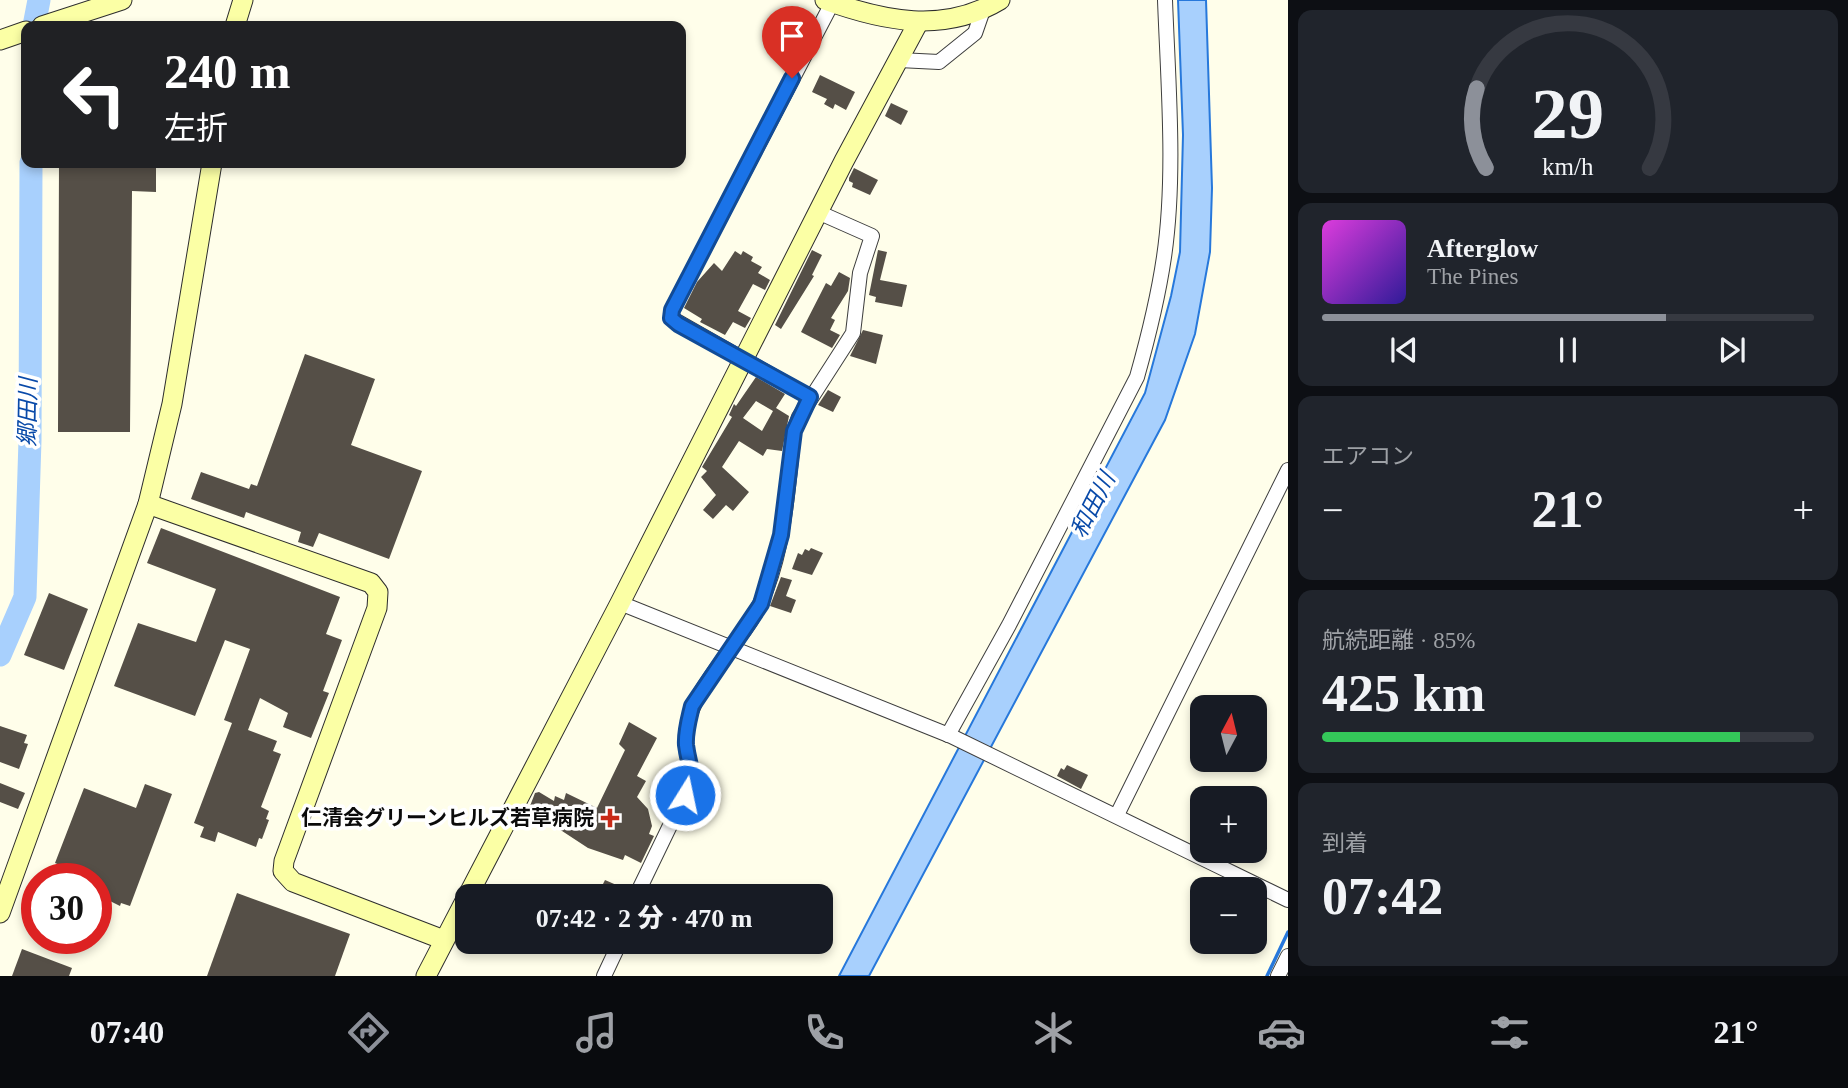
<!DOCTYPE html>
<html lang="ja">
<meta charset="utf-8">
<style>
body{margin:0;font-family:"Times New Roman","Noto Sans JP",serif;background:#20242c;color:#f1f3f6;height:100vh;display:flex;flex-direction:column;font-size:26px;white-space:nowrap}
*{box-sizing:border-box;margin:0}
p{font-size:23px;color:#9ea1a6}
.icon{flex:none;width:38px;height:38px;fill:none;stroke:currentColor;stroke-width:2;stroke-linecap:round;stroke-linejoin:round}
.map{position:relative;flex:1;overflow:hidden}
.side{display:flex;flex-direction:column;gap:10px;padding:10px;background:#0d0f14;width:560px}
.side>*{flex:none}
.guide{position:absolute;left:21px;top:21px;width:665px;height:147px;border-radius:14px;box-shadow:0 4px 10px #0003;background:#202124;color:#fff;overflow:hidden}
.needle{width:46px;rotate:7deg}
.controls{position:absolute;left:1190px;top:695px;display:grid;gap:14px}
.controls a{display:grid;place-items:center;width:77px;height:77px;border-radius:14px;background:#171b24;box-shadow:0 4px 10px #0003;font-size:35px}
.speed{position:absolute;left:21px;top:863px;display:flex;gap:14px;font-size:35px;font-weight:700;text-align:center}
.speed>*{display:grid;place-content:center;width:91px;height:91px;border-radius:50%;background:#171b24;box-shadow:0 4px 10px #0003;line-height:1}
.speed .limit{border:10px solid #d22;background:#fff;color:#111}
.pin{position:absolute;display:grid;place-items:center;width:60px;height:60px;color:#fff;margin:-72px -30px;border-radius:50% 50% 50% 0;rotate:-45deg;box-shadow:0 0 7px #0007}
.pin .icon{rotate:45deg}
.me{position:absolute;width:77px;margin:-38px;rotate:10deg;stroke-linejoin:round;filter:drop-shadow(0 0 5px #0008)}
.turn{display:flex;align-items:center;gap:24px;height:147px;padding:0 28px;font-size:32px}
.turn .icon{width:91px;height:91px;stroke-width:2.5}
.turn b{display:block;font-size:49px;line-height:60px}
.big{font-size:52px;font-weight:800;line-height:1.1}
.side .tile{flex:1;display:flex;flex-direction:column;justify-content:center;gap:10px;min-width:0;padding:0 24px;border-radius:14px;background:#20242c}
.side .dial{align-items:center;gap:0}
.dial svg{height:182px;overflow:visible;fill:none;stroke:#363941;stroke-width:7;stroke-linecap:round;text-anchor:middle}
.dial text{fill:#f1f3f6;stroke:none}
.song{display:flex;align-items:center;gap:21px}
.cover{width:84px;height:84px;border-radius:10px;background:linear-gradient(135deg,hsl(300 70% 55%),hsl(250 70% 35%))}
.played{height:7px;border-radius:4px;background:linear-gradient(90deg,#8c9099 70%,#363941 70%)}
.keys{display:flex;justify-content:space-around;direction:ltr}
.heat{display:flex;justify-content:space-between;align-items:center;font-size:38px;direction:ltr}
.charge{height:10px;border-radius:5px;background:linear-gradient(90deg,#34c759 85%,#363941 0)}
.trip{position:absolute;left:455px;top:884px;width:378px;height:70px;border-radius:14px;background:#171b24;box-shadow:0 4px 10px #0003;font-weight:800;line-height:70px;text-align:center}
.tab-bar{display:flex;height:112px;justify-content:space-around;align-items:center;background:#090b0e;color:#9ea1a6}
.tab-bar .icon{width:49px;height:49px}
.tab-bar .active{color:#8c9099}
.tab-bar b{font-size:32px;color:#f1f3f6}
main{display:flex;flex:1;min-height:0}
.map>svg:first-child{display:block}
</style>
<main>
<div class="map">
<svg width="1288" height="976" viewBox="0 0 1288 976">
<rect width="100%" height="100%" fill="#fffeea"/>
<polygon fill="#a8d0fd" stroke="#2778db" stroke-width="2" points="1178,0 1206,0 1212,188 1210,252 1195,334 1165,420 869,976 839,976 1145,393 1171,296 1180,252 1183,135"/>
<g fill="none" stroke-linecap="round" stroke-linejoin="round">
<polyline stroke="#2778db" stroke-width="3.5" points="1267,976 1288,932"/>
<g stroke="#a8d0fd" stroke-width="23">
<polyline points="34,26 39,0"/>
<polyline points="0,655 25,597 30,440 31,163"/>
</g>
</g>
<g fill="#554f47" fill-rule="evenodd">
<polygon points="820,75 855,92 846,110 835,104 833,109 824,104 827,99 812,92"/>
<polygon points="891,103 908,111 901,125 885,116"/>
<polygon points="59,163 156,163 156,192 132,191 130,432 58,432"/>
<polygon points="854,168 878,180 870,195 852,187 853,183 849,181 849,178"/>
<polygon points="812,250 822,255 812,275 814,276 781,329 775,325"/>
<polygon points="878,250 887,252 880,280 907,285 902,307 875,302 876,297 869,295"/>
<polygon points="735,251 741,255 743,251 753,257 751,261 762,267 758,273 770,280 765,290 753,284 738,311 751,318 745,328 733,322 725,335 700,322 702,319 684,308 697,282 714,263 722,271"/>
<polygon points="839,272 850,278 848,291 831,318 835,320 830,330 840,335 832,348 801,332 826,283 831,286"/>
<polygon points="863,330 883,335 876,364 850,356"/>
<polygon points="305,354 375,379 351,445 422,471 389,559 319,533 313,547 298,542 301,532 246,512 244,518 191,499 201,472 249,489 251,484 257,486"/>
<path d="M756 377 785 394 776 408 789 416 782 451 767 449 763 456 739 441 722 467 749 492 733 511 726 505 713 519 703 510 716 495 701 477 707 471 702 467 732 417 729 415 734 404 736 406ZM756 401 773 411 762 431 743 418Z"/>
<polygon points="828,390 841,397 833,412 818,405"/>
<polygon points="161,528 340,597 326,634 342,640 323,691 329,693 311,738 283,727 288,713 260,698 248,730 277,741 273,751 281,754 261,807 269,811 266,819 269,820 262,839 259,838 256,847 218,832 215,842 200,837 204,827 194,823 232,723 224,720 250,649 225,640 195,716 114,686 138,623 196,642 216,589 147,563"/>
<polygon points="811,548 823,553 812,575 792,569 798,553 802,555 805,549 809,551"/>
<polygon points="781,577 792,580 786,596 796,600 791,613 770,606"/>
<polygon points="49,593 88,609 64,670 24,655"/>
<polygon points="629,722 657,738 637,776 646,781 637,797 648,809 652,826 649,834 654,836 641,863 625,855 623,860 588,848 559,829 561,825 530,806 535,793 539,792 554,801 555,796 564,800 566,793 597,808 625,750 619,744"/>
<polygon points="0,726 27,735 24,743 28,744 19,769 0,762"/>
<polygon points="1067,765 1088,775 1081,789 1057,776 1061,768 1064,770"/>
<polygon points="0,783 25,793 18,809 0,802"/>
<polygon points="145,784 172,794 130,906 121,903 120,906 96,894 96,878 63,878 67,868 55,863 84,788 136,808"/>
<polygon points="605,880 628,890 626,896 597,896"/>
<polygon points="237,893 350,934 335,976 207,976"/>
<polygon points="22,949 72,968 69,976 12,976"/>
</g>
<g fill="none" stroke-linecap="round" stroke-linejoin="round">
<defs>
<g id="street">
<polyline points="899,60 939,62 975,33 983,10"/>
<polyline points="810,397 671,318 672,310 830,7"/>
<polyline points="620,603 951,736 1288,900"/>
<path d="M730 647C783 596 786 500 794 431L799 417 853 333 860 273 872 236 820 213"/>
<path d="M948 735 1009 625 1137 377C1148 338 1158 298 1164 257 1176 176 1168 82 1165 0"/>
<polyline points="1117,815 1288,470"/>
<path d="M636 896 692 780C692 766 686 755 686 742 685 704 712 677 731 648"/>
<polyline points="604,976 620,942"/>
<polyline points="1278,976 1288,956"/>
</g>
<g id="secondary">
<path d="M825 0C883 21 944 34 1000 0"/>
<polyline points="42,26 122,0"/>
<polyline points="235,26 243,0"/>
<polyline points="0,40 26,31"/>
<polyline points="148,504 371,583 378,592 377,608 284,861 283,871 293,882 444,940"/>
<polyline points="0,913 148,504 172,404 212,163"/>
<polyline points="426,976 620,603 844,161 918,23"/>
</g>
</defs>
<use href="#street" stroke="#3e3e3e" stroke-width="16"/>
<use href="#secondary" stroke="#2d2d2d" stroke-width="21"/>
<use href="#street" stroke="#fff" stroke-width="14"/>
<use href="#secondary" stroke="#fbffa5" stroke-width="19"/>
</g>
<g fill="none" stroke-linecap="round" stroke-linejoin="round">
<defs>
<path id="route" d="M685 795C696 772 689 769 686 745 685 732 689 719 692 706L761 604 781 535 794 431 810 397 678 324 671 318 672 310 792 78"/>
</defs>
<use href="#route" stroke="#114b97" stroke-width="18"/>
<use href="#route" stroke="#1a73e8" stroke-width="12"/>
</g>
<path fill="#c92916" stroke="#fff" stroke-width="2.5" d="M606.5 807.5h7v7h7v7h-7v7h-7v-7h-7v-7h7z"/>
<g text-anchor="middle" dominant-baseline="central" stroke-width="7" stroke-linejoin="round" paint-order="stroke">
<g font-size="21" font-weight="bold" fill="#0b0b0b" stroke="#fff" text-anchor="end">
<text x="594" y="818">仁清会グリーンヒルズ若草病院</text>
</g>
<g font-size="23" font-style="italic" fill="#094aa9" stroke="#fff">
<text transform="translate(28 412) rotate(-89)">郷田川</text>
<text transform="translate(1093 505) rotate(-63)">和田川</text>
</g>
</g>
</svg>
<div class="controls">
<a><svg class="needle" viewBox="-14 -14 28 28"><path d="M0-13l5 13h-10z" fill="#e53935"/><path d="M0 13l5-13h-10z" fill="#9ea1a6"/></svg></a>
<a>+</a>
<a>−</a>
</div>
<div class="speed"><div class="limit">30</div></div>
<div class="pin" style="left:792px;top:78px;background:#d93025"><svg class="icon" aria-label="arrive" viewBox="0 0 24 24"><path d="M6 21V4h12l-3 4 3 4H6"/></svg></div>
<svg class="me" style="left:685px;top:795px" viewBox="-20 -20 40 40"><circle r="17" fill="#1a73e8" stroke="#fff" stroke-width="3"/><path d="M0-11L8 9 0 5-8 9z" fill="#fff"/></svg>
<div class="trip">07:42 · 2 分 · 470 m</div>
<div class="guide">
<div class="turn"><svg class="icon" aria-label="left" viewBox="0 0 24 24"><path d="M17 20v-9H6M10 6l-5 5 5 5"/></svg><div><b>240 m</b>左折</div></div>
</div>
</div>
<section class="side">
<div class="tile dial"><svg viewBox="0 0 100 80">
<path d="M14 69A42 42 0 1 1 86 69"/>
<path d="M14 69A42 42 0 0 1 10 34" stroke="#8c9099"/>
<text x="50" y="56" font-size="32" font-weight="700">29</text>
<text x="50" y="72" font-size="11">km/h</text>
</svg></div>
<div class="tile">
<div class="song"><i class="cover"></i><div><b>Afterglow</b><p>The Pines</p></div></div>
<div class="played"></div>
<div class="keys"><svg class="icon" aria-label="previous" viewBox="0 0 24 24"><path d="M18 5L8 12l10 7zM5 5v14"/></svg><svg class="icon" aria-label="pause" viewBox="0 0 24 24"><path d="M8 5v14M16 5v14"/></svg><svg class="icon" aria-label="next" viewBox="0 0 24 24"><path d="M6 5l10 7-10 7zM19 5v14"/></svg></div>
</div>
<div class="tile"><p>エアコン</p>
<div class="heat"><a>−</a><b class="big">21°</b><a>+</a></div>
</div>
<div class="tile"><p>航続距離 · 85%</p><b class="big">425 km</b><div class="charge"></div></div>
<div class="tile"><p>到着</p><b class="big">07:42</b></div>
</section>
</main>
<nav class="tab-bar">
<b>07:40</b>
<svg class="icon active" aria-label="directions" viewBox="0 0 24 24"><path d="M12 3l9 9-9 9-9-9zM9 14v-3h6M13 9l2 2-2 2"/></svg>
<svg class="icon" aria-label="music" viewBox="0 0 24 24"><path d="M9 18V5l10-2v13"/><circle cx="6" cy="18" r="3"/><circle cx="16" cy="16" r="3"/></svg>
<svg class="icon" aria-label="phone" viewBox="0 0 24 24"><path d="M5 4h4l2 5-3 2q2 4 5 5l2-3 5 2v4C11 20 4 13 5 4z"/></svg>
<svg class="icon" aria-label="climate" viewBox="0 0 24 24"><path d="M12 3v18M4 7l16 10M4 17L20 7"/></svg>
<svg class="icon" aria-label="car" viewBox="0 0 24 24"><path d="M5 17H2v-5l4-1 3-4h7l3 4 3 1v5h-3M9 17h6M6 11h13"/><circle cx="7" cy="17" r="2"/><circle cx="17" cy="17" r="2"/></svg>
<svg class="icon" aria-label="filters" viewBox="0 0 24 24"><path d="M4 7h16M4 17h16"/><circle cx="9" cy="7" r="2"/><circle cx="15" cy="17" r="2"/></svg>
<b>21°</b>
</nav>
